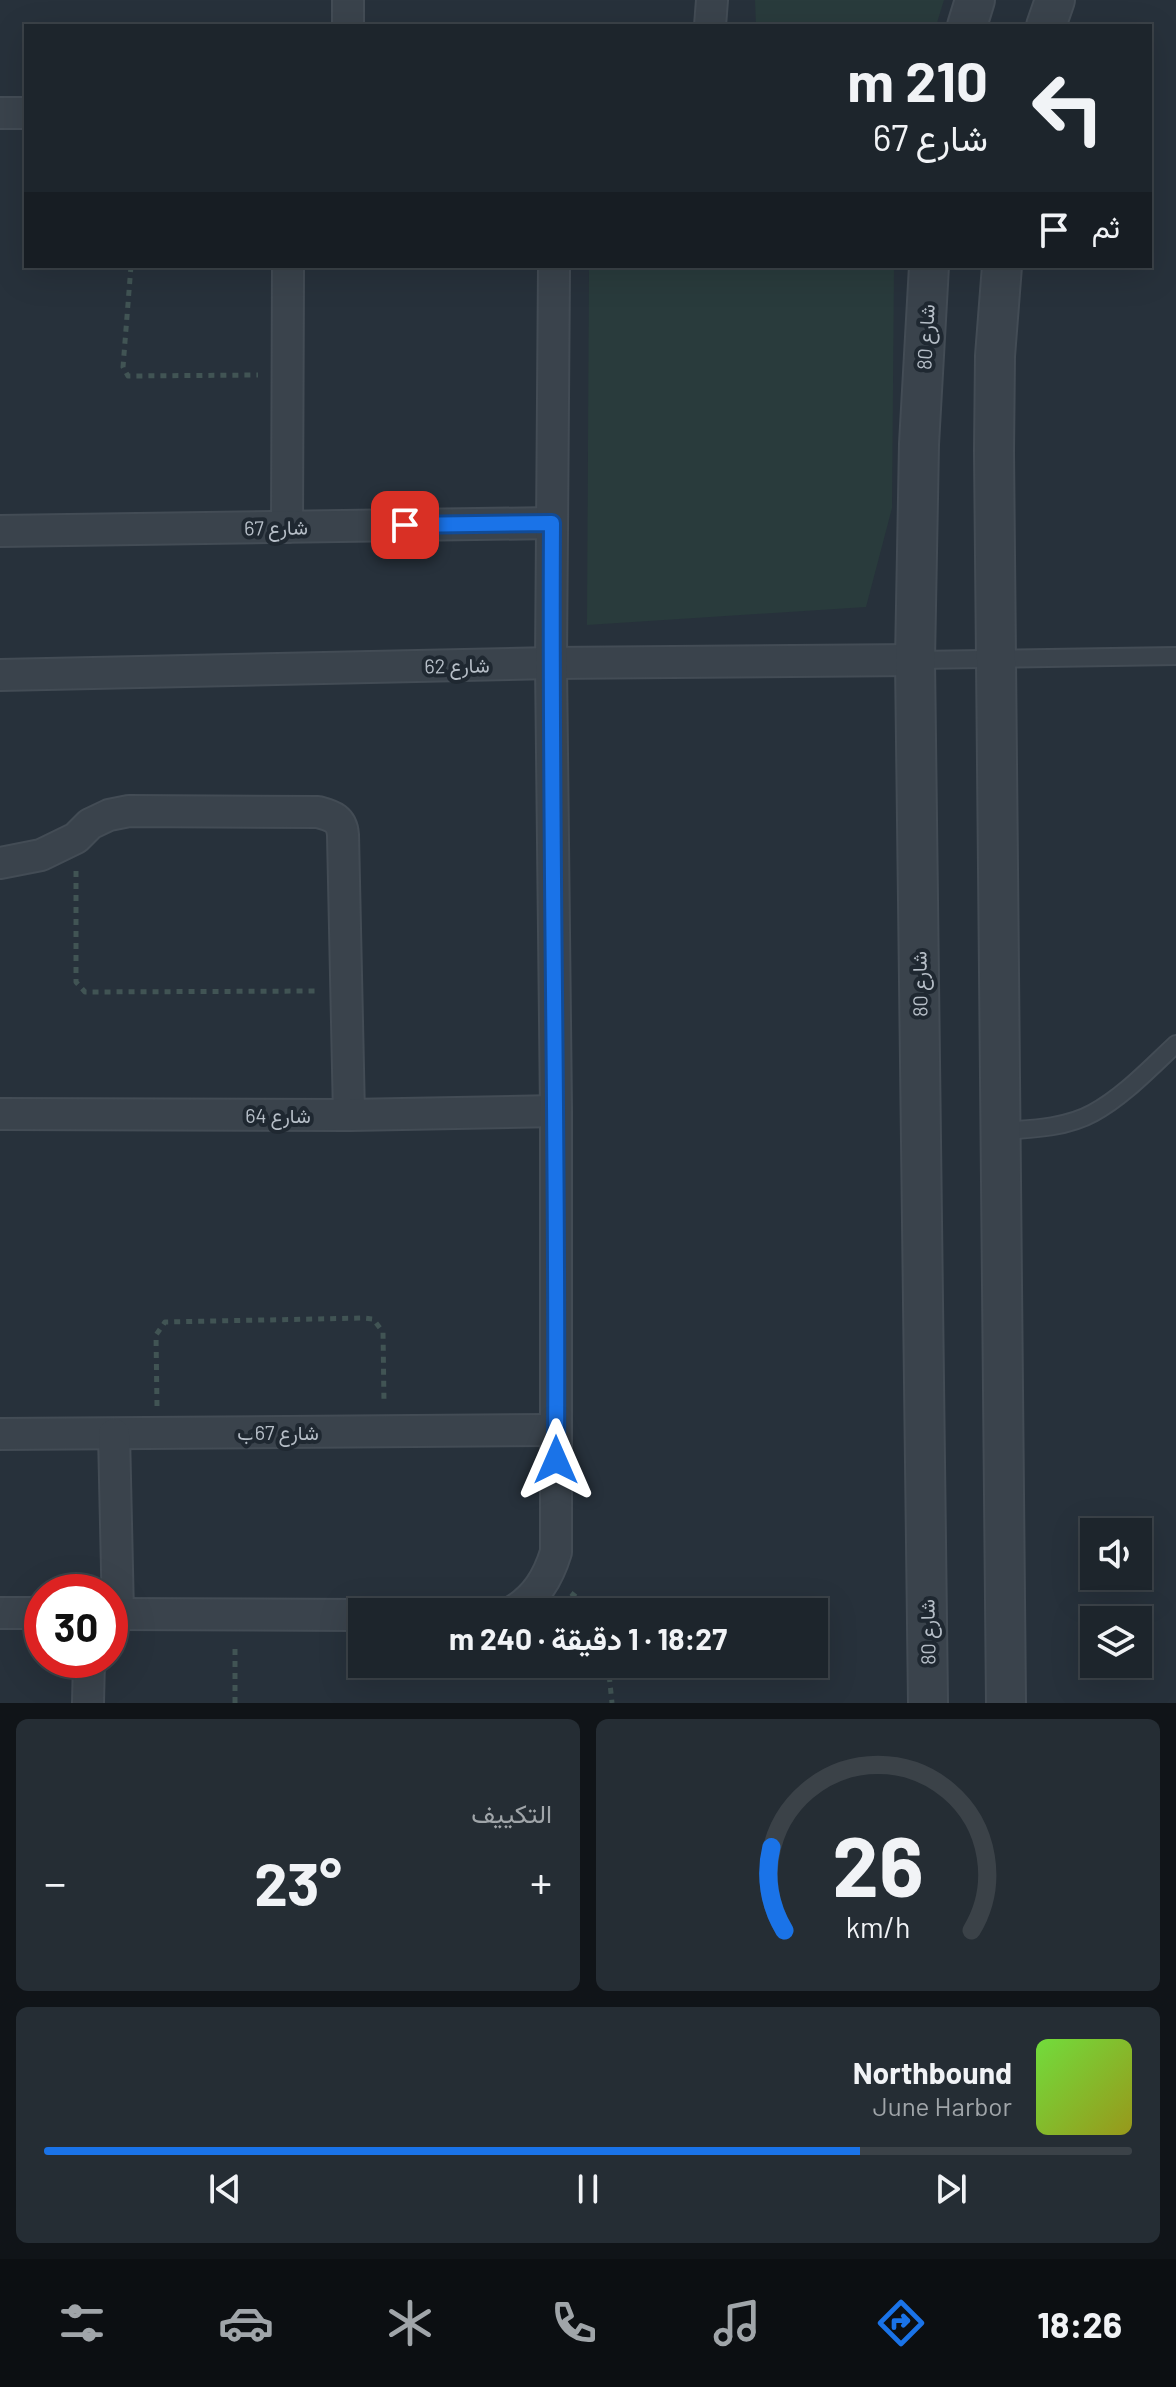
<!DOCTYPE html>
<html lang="ar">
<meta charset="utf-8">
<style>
body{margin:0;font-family:Barlow,Vazirmatn,sans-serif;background:#252d34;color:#f1f3f6;direction:rtl;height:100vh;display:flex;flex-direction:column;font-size:30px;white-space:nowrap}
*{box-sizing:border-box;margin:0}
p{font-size:26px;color:#a0a5a9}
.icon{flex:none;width:44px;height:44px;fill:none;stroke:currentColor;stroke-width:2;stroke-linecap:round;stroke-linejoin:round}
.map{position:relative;height:1703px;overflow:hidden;direction:ltr}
.side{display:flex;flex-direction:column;gap:16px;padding:16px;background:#101418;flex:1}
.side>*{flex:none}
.hud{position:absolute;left:24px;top:24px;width:1128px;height:244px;border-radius:0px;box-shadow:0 8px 32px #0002,0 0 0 2px #3b4248;direction:rtl;background:#1d252c;color:#f1f3f6;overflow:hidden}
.controls{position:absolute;left:1080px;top:1518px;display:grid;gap:16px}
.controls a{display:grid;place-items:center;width:72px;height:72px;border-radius:0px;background:#1d252c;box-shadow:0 8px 32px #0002,0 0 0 2px #3b4248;font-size:40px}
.speed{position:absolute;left:24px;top:1574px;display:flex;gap:16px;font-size:40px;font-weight:700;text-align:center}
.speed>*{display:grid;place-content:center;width:104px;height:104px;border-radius:50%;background:#1d252c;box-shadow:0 8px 32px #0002,0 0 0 2px #3b4248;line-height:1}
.speed .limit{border:12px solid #d22;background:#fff;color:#111}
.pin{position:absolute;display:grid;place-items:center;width:68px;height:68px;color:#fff;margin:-34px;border-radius:16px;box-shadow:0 4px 12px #0006}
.me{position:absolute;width:88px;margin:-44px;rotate:0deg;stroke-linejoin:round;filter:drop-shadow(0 0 6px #0008)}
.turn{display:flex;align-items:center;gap:28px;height:168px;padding:0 32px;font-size:36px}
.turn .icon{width:104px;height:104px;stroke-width:2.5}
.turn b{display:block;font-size:56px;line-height:68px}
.then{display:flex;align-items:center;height:76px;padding:0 32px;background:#0003;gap:16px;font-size:30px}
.big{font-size:60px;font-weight:700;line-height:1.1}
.side .tile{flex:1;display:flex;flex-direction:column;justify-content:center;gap:12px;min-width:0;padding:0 28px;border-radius:12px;background:#252d34}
.side .dial{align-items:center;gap:0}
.dial svg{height:208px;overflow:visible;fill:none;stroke:#3b4248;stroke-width:7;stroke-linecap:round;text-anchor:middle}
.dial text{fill:#f1f3f6;stroke:none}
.song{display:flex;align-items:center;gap:24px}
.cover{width:96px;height:96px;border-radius:12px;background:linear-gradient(135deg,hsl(100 70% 55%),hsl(60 70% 35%))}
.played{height:8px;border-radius:4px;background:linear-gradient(90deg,#1a73e8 75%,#3b4248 75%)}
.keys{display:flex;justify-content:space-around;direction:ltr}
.heat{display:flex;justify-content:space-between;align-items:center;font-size:44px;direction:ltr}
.side .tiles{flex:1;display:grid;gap:16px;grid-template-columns:1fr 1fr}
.tile:last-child{grid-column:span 2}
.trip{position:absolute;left:348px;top:1598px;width:480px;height:80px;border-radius:0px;background:#1d252c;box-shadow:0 8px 32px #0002,0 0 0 2px #3b4248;font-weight:700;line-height:80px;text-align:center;direction:rtl}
.tabs{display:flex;height:128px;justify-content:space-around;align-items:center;background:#0c0f12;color:#a0a5a9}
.tabs .icon{width:56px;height:56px}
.tabs .current{color:#1a73e8}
.tabs b{font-size:36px;color:#f1f3f6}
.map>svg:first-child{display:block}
</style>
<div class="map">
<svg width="1176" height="1703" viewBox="0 0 1176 1703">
<rect width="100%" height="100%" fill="#27313b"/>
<g fill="#293b3c">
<polygon points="755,0 944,0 936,26 756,26"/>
<polygon points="589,266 894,266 892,508 866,607 587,625"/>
</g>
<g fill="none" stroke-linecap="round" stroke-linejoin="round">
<defs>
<g id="service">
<polyline points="915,660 1176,656"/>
<path d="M1001 1131C1031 1129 1066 1128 1093 1113 1124 1096 1150 1068 1176 1044"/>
</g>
<g id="minor">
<polyline points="348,0 348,26"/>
<polyline points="710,26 712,0"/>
<polyline points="0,113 26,113"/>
<polyline points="287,527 288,266"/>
<polyline points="0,531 552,523"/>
<polyline points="0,675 551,663 915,660"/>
<path d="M0 863 41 855 76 838 90 824 109 815 129 811 318 812C333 816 342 819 343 835L349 1115"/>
<polyline points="0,1114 349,1115 556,1111"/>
<polyline points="0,1434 556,1430"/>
<polyline points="114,1434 118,1614"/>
<path d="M512 1612C536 1598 548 1578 556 1552V1111L551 663 554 266"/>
<polyline points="0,1613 42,1613"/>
<polyline points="110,1614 362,1615"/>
<polyline points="88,1703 89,1660"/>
</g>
<g id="tertiary">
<polyline points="967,26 975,0"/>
<polyline points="1046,26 1055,0"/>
<polyline points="1002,266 995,356 994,451 1006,1703"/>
<polyline points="928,1703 915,660 919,444 929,266"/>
</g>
</defs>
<use href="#service" stroke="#434c55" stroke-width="20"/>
<use href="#minor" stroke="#434c55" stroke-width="34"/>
<use href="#tertiary" stroke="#434c55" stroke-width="42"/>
<g stroke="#415454" stroke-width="5" stroke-dasharray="6 6" stroke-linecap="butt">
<polyline points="131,266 123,367 128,376 258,375"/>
<polyline points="76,871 76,982 85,992 318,991"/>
<polyline points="157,1406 156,1335 165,1322 363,1318 373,1319 383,1332 384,1402"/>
<polyline points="571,1593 595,1612"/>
<polyline points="608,1664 612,1703"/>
<polyline points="235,1703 235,1644"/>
</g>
<use href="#service" stroke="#3a434c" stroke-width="16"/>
<use href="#minor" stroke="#3a434c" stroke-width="30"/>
<use href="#tertiary" stroke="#3a434c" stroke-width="38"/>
</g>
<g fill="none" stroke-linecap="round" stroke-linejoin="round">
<defs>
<path id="route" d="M405 525 552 523C550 835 558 1148 556 1460"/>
</defs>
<use href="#route" stroke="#114b97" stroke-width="20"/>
<use href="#route" stroke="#1a73e8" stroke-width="14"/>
</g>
<g text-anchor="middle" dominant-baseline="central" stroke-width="8" stroke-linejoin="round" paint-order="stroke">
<g font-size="20" fill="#b6bec7" stroke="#1f2831">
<text transform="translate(925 337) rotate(-87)">شارع 80</text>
<text transform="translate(276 527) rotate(-1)">شارع 67</text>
<text transform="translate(457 665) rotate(-1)">شارع 62</text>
<text transform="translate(919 984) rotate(-91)">شارع 80</text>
<text x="278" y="1115">شارع 64</text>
<text x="278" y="1432">شارع 67ب</text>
<text transform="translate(927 1632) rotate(-91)">شارع 80</text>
</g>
</g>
</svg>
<div class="controls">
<a><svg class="icon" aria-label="sound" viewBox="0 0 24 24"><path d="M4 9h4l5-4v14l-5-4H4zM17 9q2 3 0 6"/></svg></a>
<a><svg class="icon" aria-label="layers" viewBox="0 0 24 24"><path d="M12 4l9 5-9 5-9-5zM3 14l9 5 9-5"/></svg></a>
</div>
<div class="speed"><div class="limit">30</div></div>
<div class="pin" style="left:405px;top:525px;background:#d93025"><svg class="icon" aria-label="arrive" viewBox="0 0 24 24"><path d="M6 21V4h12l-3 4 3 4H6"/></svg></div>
<svg class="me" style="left:556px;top:1460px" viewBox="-20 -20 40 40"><path d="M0-17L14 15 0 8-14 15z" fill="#1a73e8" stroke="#fff" stroke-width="4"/></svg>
<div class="trip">18:27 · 1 دقيقة · 240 m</div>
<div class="hud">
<div class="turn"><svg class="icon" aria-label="left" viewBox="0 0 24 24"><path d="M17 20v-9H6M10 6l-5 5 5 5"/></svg><div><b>210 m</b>شارع 67</div></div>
<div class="then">ثم<svg class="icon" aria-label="arrive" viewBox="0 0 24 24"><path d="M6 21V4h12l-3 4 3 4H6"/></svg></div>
</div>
</div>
<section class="side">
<div class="tiles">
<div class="tile dial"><svg viewBox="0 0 100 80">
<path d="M14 69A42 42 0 1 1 86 69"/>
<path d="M14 69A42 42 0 0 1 9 37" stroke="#1a73e8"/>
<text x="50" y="56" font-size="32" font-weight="700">26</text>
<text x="50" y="72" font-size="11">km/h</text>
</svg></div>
<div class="tile"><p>التكييف</p>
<div class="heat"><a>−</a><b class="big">23°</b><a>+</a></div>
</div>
<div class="tile">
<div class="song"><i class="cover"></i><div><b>Northbound</b><p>June Harbor</p></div></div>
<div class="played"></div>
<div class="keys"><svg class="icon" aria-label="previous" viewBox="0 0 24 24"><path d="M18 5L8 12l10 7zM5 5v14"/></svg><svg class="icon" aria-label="pause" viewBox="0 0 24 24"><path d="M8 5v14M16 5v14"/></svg><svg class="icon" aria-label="next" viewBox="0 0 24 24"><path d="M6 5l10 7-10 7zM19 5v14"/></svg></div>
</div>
</div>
</section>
<nav class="tabs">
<b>18:26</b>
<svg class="icon current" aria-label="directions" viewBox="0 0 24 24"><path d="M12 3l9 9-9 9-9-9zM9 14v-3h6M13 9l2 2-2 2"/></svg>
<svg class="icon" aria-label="music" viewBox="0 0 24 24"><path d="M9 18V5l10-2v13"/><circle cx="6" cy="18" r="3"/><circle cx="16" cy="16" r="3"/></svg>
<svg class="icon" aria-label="phone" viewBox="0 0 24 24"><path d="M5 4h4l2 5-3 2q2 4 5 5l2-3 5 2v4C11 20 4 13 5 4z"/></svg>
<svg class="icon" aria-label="climate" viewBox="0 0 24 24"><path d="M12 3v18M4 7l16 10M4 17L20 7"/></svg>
<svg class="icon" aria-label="car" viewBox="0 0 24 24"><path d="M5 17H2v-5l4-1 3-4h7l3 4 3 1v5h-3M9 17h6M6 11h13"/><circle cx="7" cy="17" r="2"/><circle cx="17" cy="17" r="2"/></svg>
<svg class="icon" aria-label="filters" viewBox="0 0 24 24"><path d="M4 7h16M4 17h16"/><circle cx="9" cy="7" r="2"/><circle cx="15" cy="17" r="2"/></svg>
</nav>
